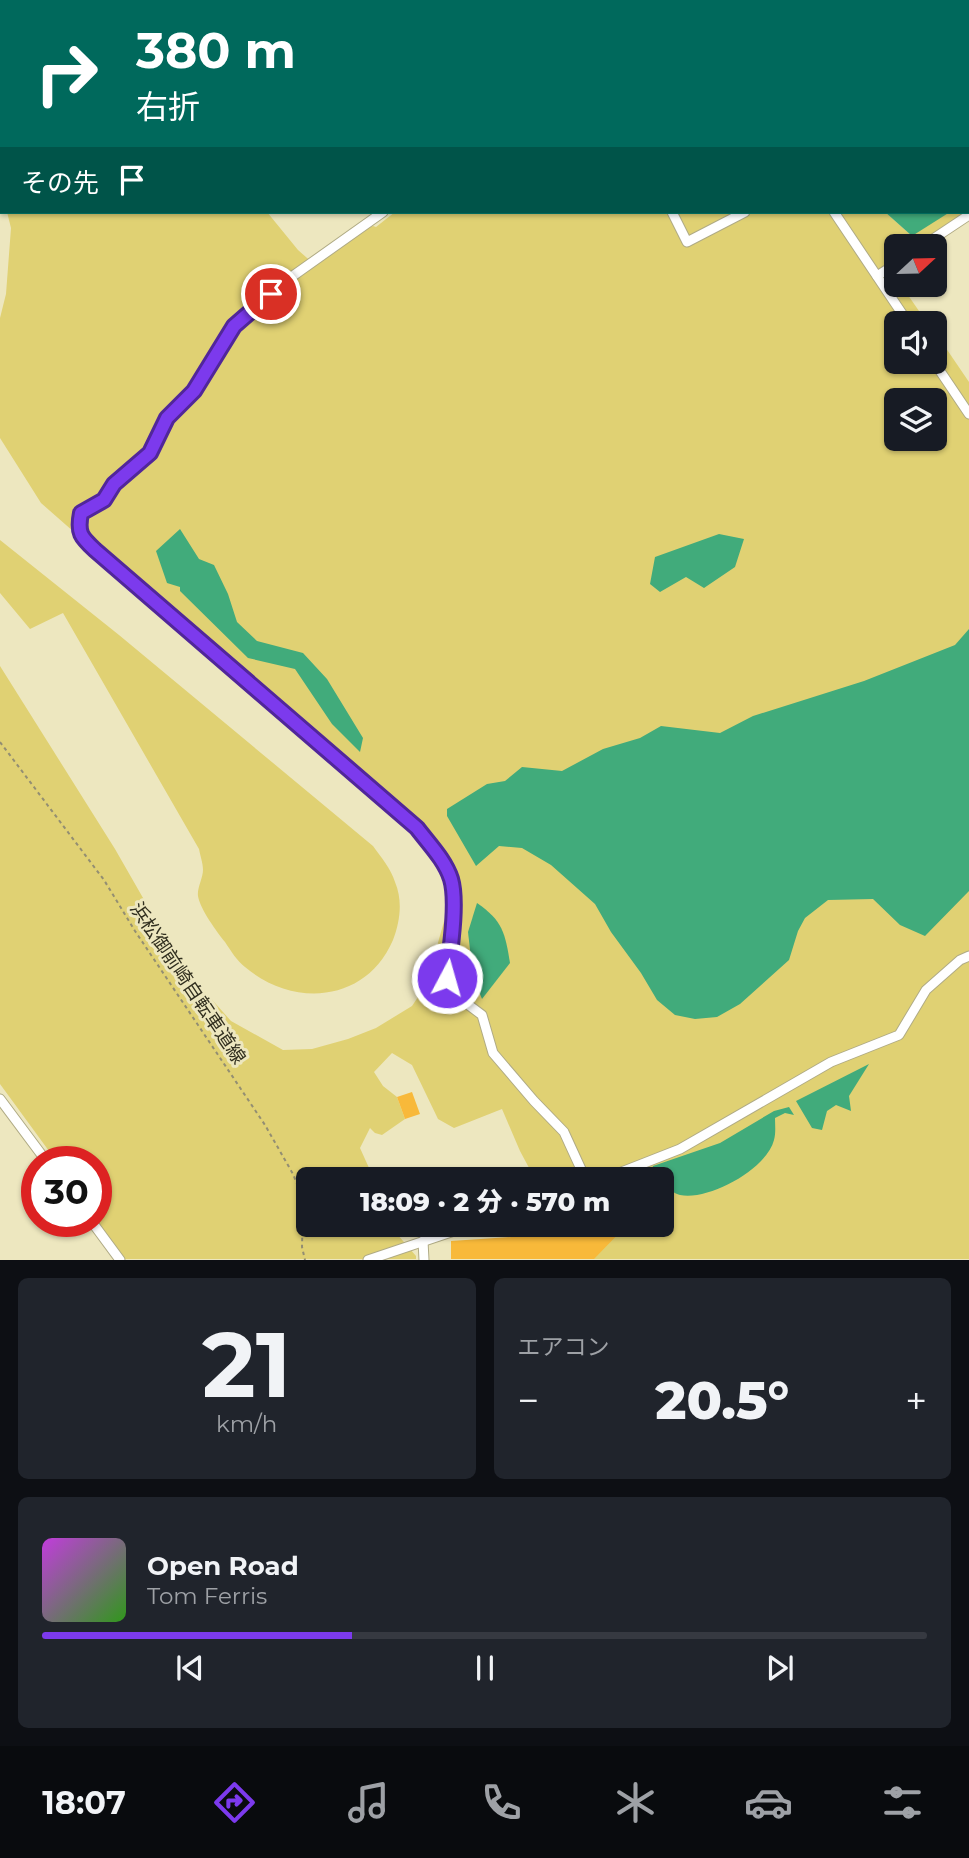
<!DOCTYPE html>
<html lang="ja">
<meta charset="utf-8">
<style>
body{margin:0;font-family:Montserrat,"Noto Sans JP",sans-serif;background:#20242c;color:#f1f3f6;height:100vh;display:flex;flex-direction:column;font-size:26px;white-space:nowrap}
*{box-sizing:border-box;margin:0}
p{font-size:23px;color:#9ea1a6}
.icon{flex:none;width:38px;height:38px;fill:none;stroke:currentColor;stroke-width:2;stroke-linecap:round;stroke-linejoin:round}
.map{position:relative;height:1260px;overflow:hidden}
.drawer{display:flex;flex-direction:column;gap:18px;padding:18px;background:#0d0f14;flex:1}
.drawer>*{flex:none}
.top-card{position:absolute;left:0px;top:0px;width:970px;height:214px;box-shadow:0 2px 5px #0004;background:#00695c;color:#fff;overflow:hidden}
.needle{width:46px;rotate:68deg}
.buttons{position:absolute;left:884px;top:234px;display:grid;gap:14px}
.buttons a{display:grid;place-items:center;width:63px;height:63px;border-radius:10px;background:#171b24;box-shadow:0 2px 5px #0004;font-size:35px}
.speed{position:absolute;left:21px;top:1146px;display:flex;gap:14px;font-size:35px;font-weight:700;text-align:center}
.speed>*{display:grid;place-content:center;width:91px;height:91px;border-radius:50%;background:#171b24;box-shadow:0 2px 5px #0004;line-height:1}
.speed .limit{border:10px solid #d22;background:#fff;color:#111}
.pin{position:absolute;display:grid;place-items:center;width:60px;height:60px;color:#fff;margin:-30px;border:4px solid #fff;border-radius:50%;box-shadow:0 2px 7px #0007}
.me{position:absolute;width:77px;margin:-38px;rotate:6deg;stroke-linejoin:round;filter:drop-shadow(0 0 5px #0008)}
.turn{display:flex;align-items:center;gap:24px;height:147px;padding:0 21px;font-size:32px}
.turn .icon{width:91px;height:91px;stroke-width:2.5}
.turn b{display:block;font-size:49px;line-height:60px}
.then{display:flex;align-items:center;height:66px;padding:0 21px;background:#0003;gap:14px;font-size:26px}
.big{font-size:52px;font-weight:800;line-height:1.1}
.drawer .tile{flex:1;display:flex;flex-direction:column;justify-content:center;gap:10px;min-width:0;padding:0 24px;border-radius:10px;background:#20242c}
.drawer .dial{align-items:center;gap:0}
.dial b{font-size:91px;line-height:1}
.song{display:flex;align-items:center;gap:21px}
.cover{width:84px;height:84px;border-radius:10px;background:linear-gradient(135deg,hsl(290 70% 55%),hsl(110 70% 35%))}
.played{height:7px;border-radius:4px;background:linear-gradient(90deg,#7c3aed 35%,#363941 35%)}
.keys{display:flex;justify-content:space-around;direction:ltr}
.heat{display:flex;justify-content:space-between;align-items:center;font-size:38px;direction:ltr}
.drawer .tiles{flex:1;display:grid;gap:18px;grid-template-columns:1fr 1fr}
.tile:last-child{grid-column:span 2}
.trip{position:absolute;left:296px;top:1167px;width:378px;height:70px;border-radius:10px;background:#171b24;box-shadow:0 2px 5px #0004;font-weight:800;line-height:70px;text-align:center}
.dock{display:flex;height:112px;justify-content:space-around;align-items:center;background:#090b0e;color:#9ea1a6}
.dock .icon{width:49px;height:49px}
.dock .on{color:#7c3aed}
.dock b{font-size:32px;color:#f1f3f6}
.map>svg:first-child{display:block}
</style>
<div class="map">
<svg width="969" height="1260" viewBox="0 0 969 1260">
<rect width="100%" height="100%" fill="#ede7bf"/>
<g fill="#e0d173" fill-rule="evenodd">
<polygon points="0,0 94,2 2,2 2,195"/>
<polygon points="709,0 919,0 920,2 710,2"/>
<path d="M969 199V212L920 247H896V263L890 268 896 277V285H901L928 324H896V362H934L935 332 969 382V1259H538L560 1225H662V1180L535 1179 520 1151 502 1109 454 1128 438 1119 412 1065 392 1053 374 1072 383 1086 397 1097 405 1119 382 1135 375 1133 370 1128 360 1148 374 1179 308 1180V1225H394L397 1234 416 1256V1259H123L96 1220V1162H57L0 1084V666L115 849 182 966 231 1021 283 1050 312 1049 348 1039 376 1028 412 1006 426 985 456 879 429 844 41 503 0 438V318L6 294 11 228 7 212H267L298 250 315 265 363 230 373 226 376 227 395 212H885L911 235 948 212H968ZM896 401H934V439H896Z"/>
<path d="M0 540 119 635 373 846C381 857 391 869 395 882 403 901 400 922 393 940 366 1003 293 1008 245 967 237 961 231 951 225 942 217 932 200 909 198 896 197 888 203 878 203 870 203 863 200 855 199 849L63 613 30 629 0 593Z"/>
<polygon points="426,1225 536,1225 504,1233 412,1231"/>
</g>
<g fill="#41ab7b">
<polygon points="885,212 950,212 912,236"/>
<polygon points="180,529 199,559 214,565 228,594 237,622 257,641 303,653 327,679 363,738 360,752 332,724 295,669 248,658 180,591 180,587 167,583 156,551"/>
<polygon points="719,534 744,539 735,567 704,588 686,577 660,592 650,584 655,557"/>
<polygon points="969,629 969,891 925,936 900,925 873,899 828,900 805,918 798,931 789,960 740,1004 717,1017 695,1019 675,1015 657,1000 641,973 611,932 595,904 551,865 522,848 499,846 476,866 447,816 447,809 487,784 505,781 522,767 562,771 603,749 640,738 661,726 720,733 753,716 864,681 955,645"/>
<path d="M477 903C503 921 505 933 510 963L482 999 473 976 468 932Z"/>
<polygon points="869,1064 849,1096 851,1111 836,1105 827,1111 822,1130 812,1128 796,1101"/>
<path d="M789 1107 794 1115 785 1113 775 1118C775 1125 776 1133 774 1140 767 1169 709 1201 680 1195 674 1194 667 1187 662 1184V1180L656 1179 650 1175 653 1166 720 1143 774 1111Z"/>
</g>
<g fill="#f8b93a">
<polygon points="412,1092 420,1114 405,1119 397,1097"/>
<polygon points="571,1225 627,1225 594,1259 451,1259 451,1241 541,1235 540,1226 569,1228"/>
</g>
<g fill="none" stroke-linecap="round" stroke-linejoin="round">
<defs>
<g id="street">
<polyline points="699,0 701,2"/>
<polyline points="932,0 933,2"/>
<polyline points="968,54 969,56"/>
<polyline points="383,212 290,278 234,326 194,391 167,418 150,453 114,484 104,500 81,513 77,528 80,536 417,828 443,863 451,880 453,920 447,978 454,994 482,1015 493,1053 534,1101 564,1132 586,1180"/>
<polyline points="672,212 687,242 745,212"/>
<polyline points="834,212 909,324"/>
<polyline points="921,247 969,215"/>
<polyline points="877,276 896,264"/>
<polyline points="934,362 969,414"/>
<polyline points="0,1099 47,1162"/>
<polyline points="601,1180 680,1149 831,1062 899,1035 926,990 960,960 969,956"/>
<polyline points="92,1222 120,1260"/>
<polyline points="423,1241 424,1260"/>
<polyline points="368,1260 472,1225"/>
</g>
</defs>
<use href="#street" stroke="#b0ab85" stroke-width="11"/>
<polyline stroke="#938e72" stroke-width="2" stroke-dasharray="3.5 3.5" stroke-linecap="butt" points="0,742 104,880 135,931 265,1125 293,1174 300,1191 303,1203 302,1247 305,1260"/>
<use href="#street" stroke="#fff" stroke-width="9"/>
</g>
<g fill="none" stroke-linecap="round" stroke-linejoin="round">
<defs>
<path id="route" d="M271 294 234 326 194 391 167 418 150 453 114 484 104 500 81 513C77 533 81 537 95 550L417 828C429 844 445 860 451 879 458 902 450 953 447 978"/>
</defs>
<use href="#route" stroke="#51269a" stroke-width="18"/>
<use href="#route" stroke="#7c3aed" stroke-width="12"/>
</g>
<g text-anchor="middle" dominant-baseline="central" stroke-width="6" stroke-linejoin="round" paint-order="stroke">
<g font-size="19" fill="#312f1f" stroke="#ede7bf">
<text transform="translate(188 983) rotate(56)">浜松御前崎自転車道線</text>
</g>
</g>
</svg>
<div class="buttons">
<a><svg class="needle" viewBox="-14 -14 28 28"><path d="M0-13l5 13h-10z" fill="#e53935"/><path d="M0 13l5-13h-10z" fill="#9ea1a6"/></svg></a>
<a><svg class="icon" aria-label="sound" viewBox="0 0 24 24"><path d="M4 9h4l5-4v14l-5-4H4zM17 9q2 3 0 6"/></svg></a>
<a><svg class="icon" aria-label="layers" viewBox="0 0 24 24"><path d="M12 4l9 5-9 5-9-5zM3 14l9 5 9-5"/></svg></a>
</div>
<div class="speed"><div class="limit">30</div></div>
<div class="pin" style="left:271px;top:294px;background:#d93025"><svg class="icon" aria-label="arrive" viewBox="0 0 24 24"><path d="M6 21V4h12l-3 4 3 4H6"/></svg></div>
<svg class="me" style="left:447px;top:978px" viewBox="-20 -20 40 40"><circle r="17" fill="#7c3aed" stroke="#fff" stroke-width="3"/><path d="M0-11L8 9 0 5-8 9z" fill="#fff"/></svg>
<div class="trip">18:09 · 2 分 · 570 m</div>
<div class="top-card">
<div class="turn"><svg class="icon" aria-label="right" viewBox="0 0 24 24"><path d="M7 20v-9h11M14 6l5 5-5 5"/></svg><div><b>380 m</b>右折</div></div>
<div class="then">その先<svg class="icon" aria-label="arrive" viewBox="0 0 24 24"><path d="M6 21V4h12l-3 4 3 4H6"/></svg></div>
</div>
</div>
<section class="drawer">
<div class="tiles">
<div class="tile dial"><b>21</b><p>km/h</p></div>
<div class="tile"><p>エアコン</p>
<div class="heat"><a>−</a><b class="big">20.5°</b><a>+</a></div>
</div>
<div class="tile">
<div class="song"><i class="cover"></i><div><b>Open Road</b><p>Tom Ferris</p></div></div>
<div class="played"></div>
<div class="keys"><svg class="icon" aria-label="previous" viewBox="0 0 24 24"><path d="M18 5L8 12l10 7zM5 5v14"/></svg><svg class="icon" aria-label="pause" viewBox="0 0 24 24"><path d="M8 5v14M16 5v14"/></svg><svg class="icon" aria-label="next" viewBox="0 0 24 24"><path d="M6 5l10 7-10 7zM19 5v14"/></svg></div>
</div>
</div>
</section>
<nav class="dock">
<b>18:07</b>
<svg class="icon on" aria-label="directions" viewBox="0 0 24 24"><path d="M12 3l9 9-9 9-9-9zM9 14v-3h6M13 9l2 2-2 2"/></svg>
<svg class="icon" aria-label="music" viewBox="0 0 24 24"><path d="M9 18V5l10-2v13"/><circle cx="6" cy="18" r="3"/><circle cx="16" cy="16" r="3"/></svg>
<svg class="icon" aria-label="phone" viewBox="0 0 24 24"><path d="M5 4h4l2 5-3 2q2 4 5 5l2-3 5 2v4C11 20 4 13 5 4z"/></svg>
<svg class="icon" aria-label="climate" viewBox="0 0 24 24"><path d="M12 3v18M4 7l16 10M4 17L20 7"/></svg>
<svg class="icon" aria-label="car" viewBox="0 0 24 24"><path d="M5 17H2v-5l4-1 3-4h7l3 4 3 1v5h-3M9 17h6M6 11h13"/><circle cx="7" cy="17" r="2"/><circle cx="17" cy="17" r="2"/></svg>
<svg class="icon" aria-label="filters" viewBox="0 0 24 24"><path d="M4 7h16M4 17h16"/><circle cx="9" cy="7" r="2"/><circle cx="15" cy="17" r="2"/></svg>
</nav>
